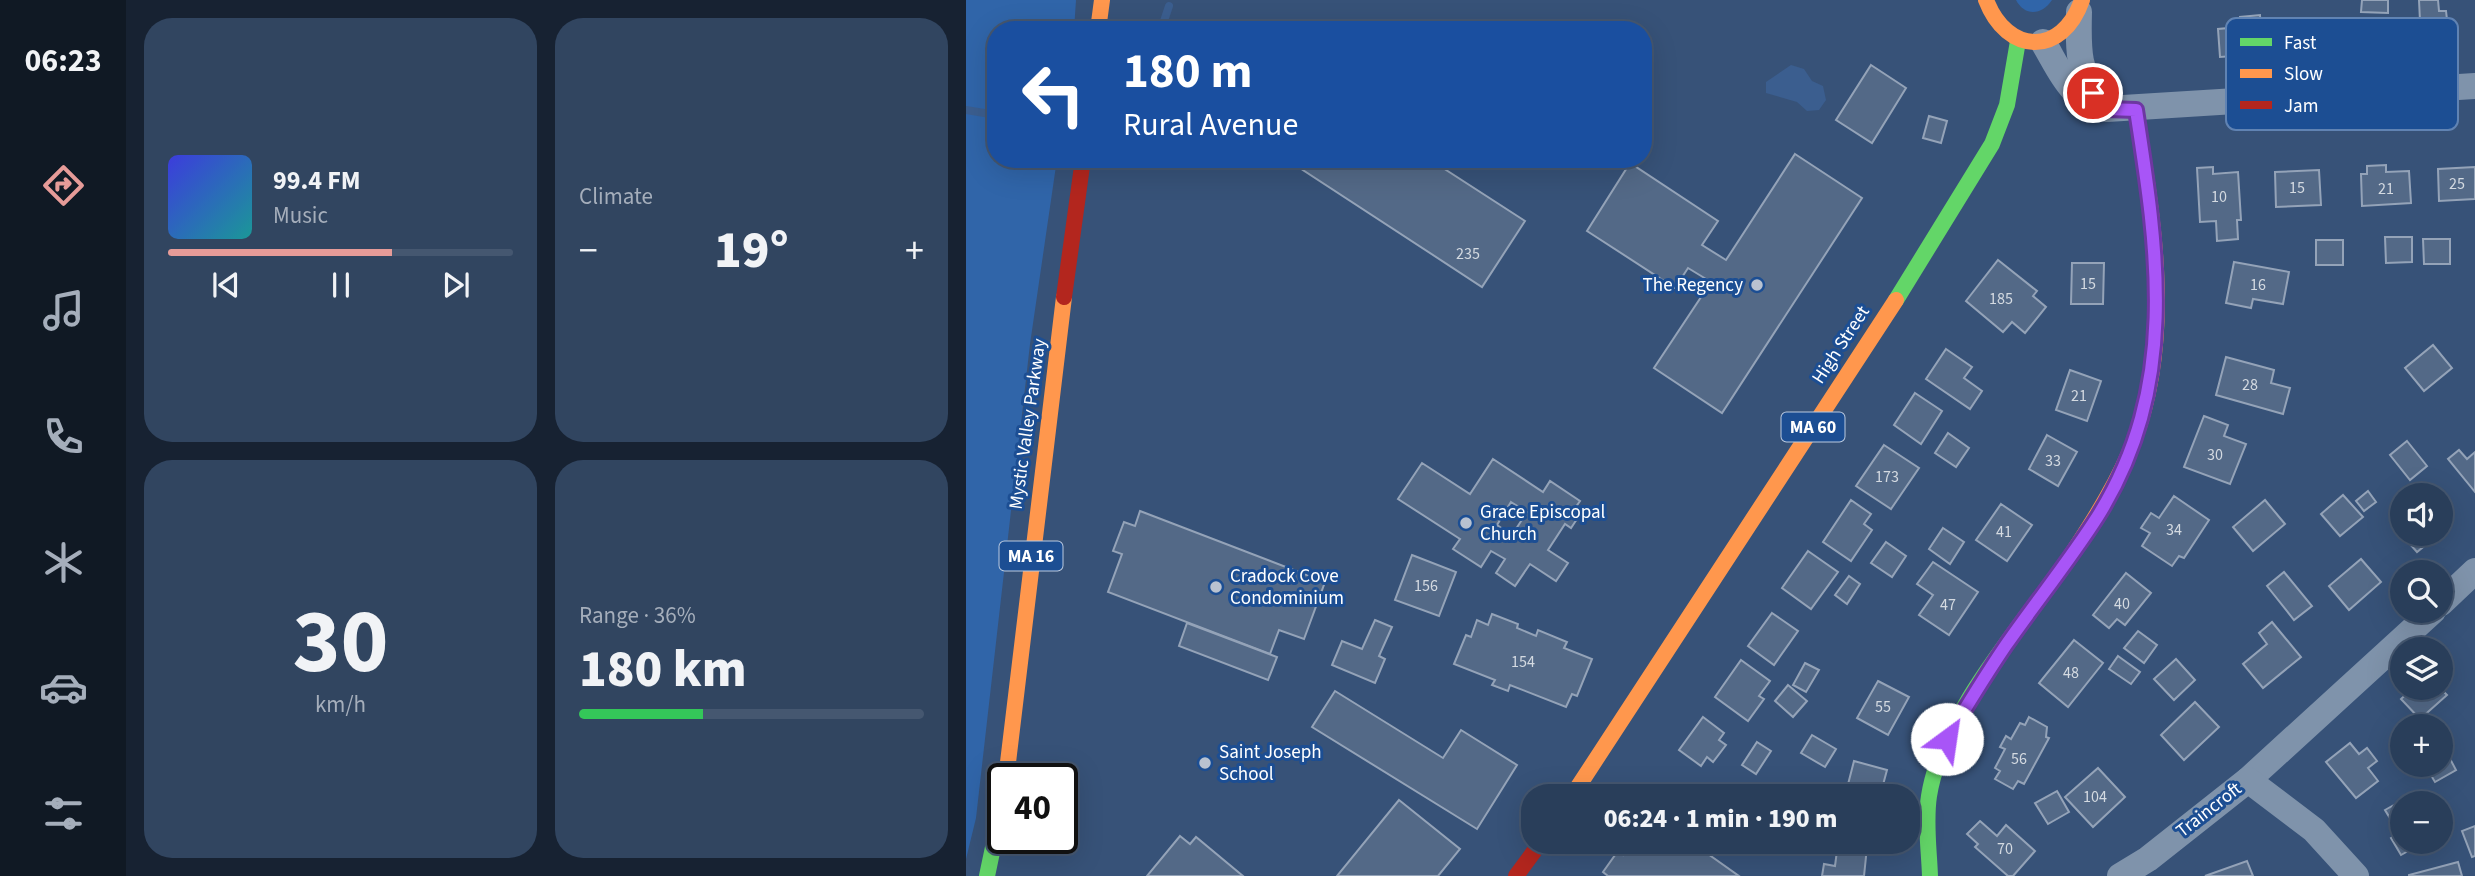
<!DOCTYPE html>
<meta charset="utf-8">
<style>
body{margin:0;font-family:"Source Sans 3",sans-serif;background:#314560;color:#f1f3f6;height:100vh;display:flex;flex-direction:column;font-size:26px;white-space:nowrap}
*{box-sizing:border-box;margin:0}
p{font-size:23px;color:#a5aebb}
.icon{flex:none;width:38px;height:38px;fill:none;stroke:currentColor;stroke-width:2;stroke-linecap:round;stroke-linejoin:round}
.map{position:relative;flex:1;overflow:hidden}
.panel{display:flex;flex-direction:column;gap:18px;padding:18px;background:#172232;width:840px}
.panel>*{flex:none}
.guide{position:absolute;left:21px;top:21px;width:665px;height:147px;border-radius:28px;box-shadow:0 7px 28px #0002,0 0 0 2px #455770;background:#1a4fa0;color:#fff;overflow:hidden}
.tools{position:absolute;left:1424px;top:483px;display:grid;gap:14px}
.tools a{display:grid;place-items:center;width:63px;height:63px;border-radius:50%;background:#293e5a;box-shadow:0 7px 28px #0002,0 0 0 2px #455770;font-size:35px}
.speed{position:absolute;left:21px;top:763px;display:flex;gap:14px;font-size:35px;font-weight:700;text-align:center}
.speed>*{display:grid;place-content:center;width:91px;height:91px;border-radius:50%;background:#293e5a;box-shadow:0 7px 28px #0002,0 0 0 2px #455770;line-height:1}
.speed .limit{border:4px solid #111;border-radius:10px;background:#fff;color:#111}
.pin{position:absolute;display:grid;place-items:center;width:60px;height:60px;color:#fff;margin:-30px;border:4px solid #fff;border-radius:50%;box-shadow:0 2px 7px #0007}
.me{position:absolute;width:77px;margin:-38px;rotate:31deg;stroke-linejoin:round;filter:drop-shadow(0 0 5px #0008)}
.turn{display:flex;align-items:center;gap:24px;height:147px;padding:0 21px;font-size:32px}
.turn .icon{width:91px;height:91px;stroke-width:2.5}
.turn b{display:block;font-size:49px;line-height:60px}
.big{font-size:52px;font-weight:800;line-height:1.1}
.panel .card{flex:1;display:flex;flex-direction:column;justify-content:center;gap:10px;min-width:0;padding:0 24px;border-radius:28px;background:#314560}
.panel .dial{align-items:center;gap:0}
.dial b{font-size:91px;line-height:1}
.song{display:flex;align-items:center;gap:21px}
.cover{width:84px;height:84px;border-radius:10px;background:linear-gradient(135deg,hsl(240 70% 55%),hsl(180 70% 35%))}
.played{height:7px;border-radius:4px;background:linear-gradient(90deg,#e69b98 65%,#455770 65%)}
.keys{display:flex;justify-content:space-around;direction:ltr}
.heat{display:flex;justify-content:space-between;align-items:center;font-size:38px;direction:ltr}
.charge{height:10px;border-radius:5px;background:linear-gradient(90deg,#34c759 36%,#455770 0)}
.panel .tiles{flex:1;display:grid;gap:18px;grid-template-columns:repeat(2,1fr)}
.trip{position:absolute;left:555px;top:784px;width:399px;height:70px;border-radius:28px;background:#293e5a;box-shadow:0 7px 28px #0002,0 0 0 2px #455770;font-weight:800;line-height:70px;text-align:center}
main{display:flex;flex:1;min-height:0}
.dock{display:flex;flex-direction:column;width:126px;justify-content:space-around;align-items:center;background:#101924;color:#a5aebb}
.dock .icon{width:49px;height:49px}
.dock .selected{color:#e69b98}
.dock b{font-size:32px;color:#f1f3f6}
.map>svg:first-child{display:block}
</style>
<main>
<nav class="dock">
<b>06:23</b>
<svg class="icon selected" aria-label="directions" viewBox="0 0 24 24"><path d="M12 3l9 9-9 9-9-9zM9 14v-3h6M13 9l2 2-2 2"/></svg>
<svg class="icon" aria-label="music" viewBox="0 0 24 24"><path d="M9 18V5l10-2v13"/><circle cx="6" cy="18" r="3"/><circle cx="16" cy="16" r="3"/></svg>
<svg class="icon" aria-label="phone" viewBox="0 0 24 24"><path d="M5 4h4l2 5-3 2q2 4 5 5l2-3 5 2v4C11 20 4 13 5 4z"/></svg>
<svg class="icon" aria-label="climate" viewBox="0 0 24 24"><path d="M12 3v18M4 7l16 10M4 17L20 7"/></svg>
<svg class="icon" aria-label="car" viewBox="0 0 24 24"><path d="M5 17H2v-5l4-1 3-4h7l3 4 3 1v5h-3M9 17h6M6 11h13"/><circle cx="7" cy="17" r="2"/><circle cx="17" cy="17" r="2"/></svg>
<svg class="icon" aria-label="filters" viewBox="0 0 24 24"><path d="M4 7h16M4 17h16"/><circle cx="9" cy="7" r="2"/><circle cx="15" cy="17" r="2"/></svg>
</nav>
<section class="panel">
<div class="tiles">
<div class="card">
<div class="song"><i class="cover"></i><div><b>99.4 FM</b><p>Music</p></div></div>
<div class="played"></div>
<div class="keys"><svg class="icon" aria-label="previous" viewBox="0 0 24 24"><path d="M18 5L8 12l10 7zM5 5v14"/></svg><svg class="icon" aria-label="pause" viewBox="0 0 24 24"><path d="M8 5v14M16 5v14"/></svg><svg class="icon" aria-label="next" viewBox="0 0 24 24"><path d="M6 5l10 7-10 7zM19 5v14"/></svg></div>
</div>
<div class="card"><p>Climate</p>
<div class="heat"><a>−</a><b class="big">19°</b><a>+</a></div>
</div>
<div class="card dial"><b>30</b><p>km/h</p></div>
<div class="card"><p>Range · 36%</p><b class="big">180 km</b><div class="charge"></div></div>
</div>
</section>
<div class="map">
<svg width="1509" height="876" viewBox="0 0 1509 876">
<rect width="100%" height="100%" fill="#375278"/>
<g fill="#3065a9">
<polygon points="0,0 110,0 108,30 30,30 30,159 91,159 64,344 10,818 0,859"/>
<path d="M1050 0H1086C1076 15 1059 17 1050 0Z"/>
</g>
<polygon fill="#3b5e8f" points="825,65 838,69 846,81 857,86 860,100 853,110 841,111 831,102 800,93 800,82"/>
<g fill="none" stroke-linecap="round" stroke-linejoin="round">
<g stroke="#3b5e8f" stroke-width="8">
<polyline points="195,30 203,6"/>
<polyline points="0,110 30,115"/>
</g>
</g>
<g fill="#536987" stroke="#94a3b8" stroke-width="2" fill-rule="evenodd">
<polygon points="1396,0 1422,0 1422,13 1395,12"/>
<polygon points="1453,0 1472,0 1473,11 1480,11 1482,28 1489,27 1490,39 1476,40 1478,57 1441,60 1441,55 1430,56 1427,20 1454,21"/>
<polygon points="1294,15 1297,65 1285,66 1285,61 1267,62 1267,56 1254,57 1252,29 1274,27 1274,17"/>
<polygon points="905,65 940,88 906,143 870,120"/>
<polygon points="963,116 981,121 975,143 957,138"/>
<polygon points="829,154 896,198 756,413 688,368 745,282 722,268 709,288 621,231 664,163 752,221 736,245 760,260"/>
<polygon points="320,159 463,159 559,221 516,287"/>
<polygon points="1420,165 1420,172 1443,171 1445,203 1396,206 1395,174 1401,174 1401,166"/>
<polygon points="1247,167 1247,174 1272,172 1275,220 1271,220 1272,239 1251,241 1250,221 1234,222 1231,168"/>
<polygon points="1509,167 1509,199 1473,201 1472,169"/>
<polygon points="1353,170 1355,205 1310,207 1309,172"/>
<polygon points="1419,237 1446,237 1446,262 1420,263"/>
<polygon points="1457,239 1484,239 1484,264 1458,264"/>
<rect x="1350" y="240" width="27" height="25"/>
<polygon points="1032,260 1071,291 1067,296 1080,307 1059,333 1046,322 1037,332 1000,301"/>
<polygon points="1268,262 1323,272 1317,304 1287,299 1285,308 1260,303"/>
<polygon points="1106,263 1138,263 1137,304 1105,304"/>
<polygon points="1467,345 1486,368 1458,391 1439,368"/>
<polygon points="980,349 1006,367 998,378 1016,391 1004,409 960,379"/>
<polygon points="1260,357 1308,370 1305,383 1324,388 1317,414 1250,395"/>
<polygon points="1104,370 1135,381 1121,421 1090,410"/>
<polygon points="949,393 976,411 955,444 928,425"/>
<polygon points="1238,416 1262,425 1258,436 1280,444 1264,484 1218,467"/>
<polygon points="982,433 1003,448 990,467 969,453"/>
<polygon points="1081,435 1111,452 1092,486 1063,469"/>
<polygon points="1441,441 1461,466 1444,480 1424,455"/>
<polygon points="918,445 953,468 925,509 890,486"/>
<polygon points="1493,450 1501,459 1509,452 1509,492 1482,459"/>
<path d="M527 459 577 492 584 481 614 501 607 511 614 515 609 522 605 528 599 524 582 550 602 563 590 581 564 564 549 586 530 573 539 559 525 551 515 567 487 549 494 539 432 499 456 463 504 494ZM545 502 561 512 546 535 531 525Z"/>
<polygon points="1450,485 1459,495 1438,495"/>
<polygon points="1402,491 1410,502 1398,511 1390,501"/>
<polygon points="1377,495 1397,517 1374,536 1355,514"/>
<polygon points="1208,496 1243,520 1218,558 1213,556 1206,566 1176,546 1184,533 1175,528 1185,513 1193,518"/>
<polygon points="1437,496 1437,517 1426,505"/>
<polygon points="885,500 905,514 898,524 906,530 885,561 857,542"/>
<polygon points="1299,500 1319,524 1287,551 1267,527"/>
<polygon points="1035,504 1066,525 1041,561 1010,540"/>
<polygon points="174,511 359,582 338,639 313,630 304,654 142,592 156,554 147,551 158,522 169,526"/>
<polygon points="1437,522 1437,534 1473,534 1451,552 1430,528"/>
<polygon points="977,528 998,542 984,564 963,549"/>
<polygon points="920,542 940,556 926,577 905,563"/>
<polygon points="842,551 872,572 845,609 816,588"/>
<polygon points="446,555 490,572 473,616 429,600"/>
<polygon points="1395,559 1415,582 1383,610 1363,586"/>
<polygon points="967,562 1012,592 983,635 953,615 967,595 951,584"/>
<polygon points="1318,572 1346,606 1328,620 1301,586"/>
<polygon points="1160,573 1185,593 1159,625 1151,619 1143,628 1127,615"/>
<polygon points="883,576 894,584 881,604 869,595"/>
<polygon points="806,613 832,631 808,665 782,646"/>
<polygon points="526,614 552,624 551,628 570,636 572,630 601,642 598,648 626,659 611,696 606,694 600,707 544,685 542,691 526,685 529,680 488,664 500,635 505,637 511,620 522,625"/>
<polygon points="409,620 426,627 413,656 419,659 409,683 366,665 376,641 396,649"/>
<polygon points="1306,622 1335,657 1297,688 1277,664 1301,644 1293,633"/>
<polygon points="221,623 311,657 302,680 213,646"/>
<polygon points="1172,631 1191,645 1178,663 1158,648"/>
<polygon points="1108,640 1137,663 1102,707 1073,683"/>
<polygon points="1152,656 1174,672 1165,684 1143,669"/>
<polygon points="1210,659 1229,680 1208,700 1188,679"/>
<polygon points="775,660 804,681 793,696 798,699 782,721 749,697"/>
<polygon points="839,663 853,670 840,692 827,685"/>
<polygon points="912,681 943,697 922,735 891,718"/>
<polygon points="822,685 841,701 827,717 809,701"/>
<polygon points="1447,688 1474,688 1481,695 1454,719 1435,699"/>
<polygon points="369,691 477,758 495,730 551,765 511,829 346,727"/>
<polygon points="1229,702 1253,727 1218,760 1195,735"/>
<polygon points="737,717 758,733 753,740 760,745 747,762 741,757 735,766 713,750"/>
<polygon points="1063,717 1081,727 1080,737 1083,738 1058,784 1052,781 1047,789 1029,779 1034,771 1029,768 1039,749 1034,747 1040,736 1045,739 1054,723 1059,725"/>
<polygon points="846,735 870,749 859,767 835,753"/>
<polygon points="1437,738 1437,759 1426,748"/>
<polygon points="791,742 805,751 790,774 776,765"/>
<polygon points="1384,743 1393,754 1401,748 1411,761 1402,768 1412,781 1390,798 1360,762"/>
<polygon points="1482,755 1490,770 1469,782 1460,767 1475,765 1475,759"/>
<polygon points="888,761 921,770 914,796 879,796"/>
<polygon points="1132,768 1159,797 1127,827 1099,797"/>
<polygon points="1091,791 1103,812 1082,824 1069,803"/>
<polygon points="1444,796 1449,803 1437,803 1437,842 1458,842 1435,855 1425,838 1433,833 1419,810"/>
<polygon points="433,800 494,849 472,876 371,876"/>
<polygon points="1014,821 1031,836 1040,825 1069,851 1047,876 1042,876 1009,847 1012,844 1001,834"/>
<polygon points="1509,826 1509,856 1506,857 1496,831"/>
<polygon points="214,836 224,844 230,837 277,876 181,876"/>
<polygon points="666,842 725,842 773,876 642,876 637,872 652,851 657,855"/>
<polygon points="872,843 901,847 898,876 856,876 858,864 869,866"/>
<polygon points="1281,861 1287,876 1239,876"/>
<polygon points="1492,862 1496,876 1443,876 1443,875"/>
</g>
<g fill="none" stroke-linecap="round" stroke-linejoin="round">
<g stroke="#7f93ab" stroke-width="26">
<path d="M1113 12C1112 48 1111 74 1136 103"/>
<path d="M1077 42C1096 74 1103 98 1141 109L1509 86"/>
<polyline points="1475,603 1509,571"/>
<polyline points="1282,780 1467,611"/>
<polyline points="1154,876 1182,859 1282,780 1348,830 1390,876"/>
</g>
<g stroke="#63d668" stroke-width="16">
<polyline points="930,300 1026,144 1041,105 1052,41"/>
<polyline points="21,876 37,800"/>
<path d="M964 876C963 849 959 822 963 796 976 713 1060 621 1107 552"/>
</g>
<g stroke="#ff974d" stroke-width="16">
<path d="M1020 0C1041 55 1096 57 1116 0"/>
<polyline points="132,30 136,0"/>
<path d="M1107 552C1130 517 1153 480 1168 441 1208 334 1187 219 1170 110"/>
<polyline points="40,779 98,297"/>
<polyline points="606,796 930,300"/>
</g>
<g stroke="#b3261e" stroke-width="16">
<polyline points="98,297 117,159"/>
<polyline points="550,876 575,842"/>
</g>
</g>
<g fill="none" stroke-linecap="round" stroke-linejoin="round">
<defs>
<path id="route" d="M981 739C1000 707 1019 676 1040 645 1070 602 1104 560 1132 516 1213 386 1192 252 1170 110L1141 109 1127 93"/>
</defs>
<use href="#route" stroke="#6d37a1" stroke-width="18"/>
<use href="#route" stroke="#a855f7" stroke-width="12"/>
</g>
<g fill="#b9c2d0" stroke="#1c4e93" stroke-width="2.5">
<circle cx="791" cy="285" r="7"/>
<circle cx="500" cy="523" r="7"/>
<circle cx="250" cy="587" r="7"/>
<circle cx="239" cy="763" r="7"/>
</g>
<g text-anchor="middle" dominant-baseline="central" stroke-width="6" stroke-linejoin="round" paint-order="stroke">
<g font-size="16" fill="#d4dae1">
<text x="1491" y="184">25</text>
<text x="1331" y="188">15</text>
<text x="1420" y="189">21</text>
<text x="1253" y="197">10</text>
<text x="502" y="254">235</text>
<text x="1122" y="284">15</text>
<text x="1292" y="285">16</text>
<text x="1035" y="299">185</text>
<text x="1284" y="385">28</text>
<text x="1113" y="396">21</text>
<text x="1249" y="455">30</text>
<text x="1087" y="461">33</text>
<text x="921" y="477">173</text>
<text x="1208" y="530">34</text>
<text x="1038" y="532">41</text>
<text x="460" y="586">156</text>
<text x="1156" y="604">40</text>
<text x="982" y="605">47</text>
<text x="557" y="662">154</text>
<text x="1105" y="673">48</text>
<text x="917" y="707">55</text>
<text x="1053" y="759">56</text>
<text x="1129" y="797">104</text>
<text x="1039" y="849">70</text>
</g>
<g fill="#1c4e93" stroke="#bbcadf" stroke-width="2">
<rect x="815.5" y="412.5" width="63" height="29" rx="5"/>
<rect x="33.5" y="541.5" width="63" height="29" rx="5"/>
</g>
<g font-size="18" font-weight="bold" fill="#fff">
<text x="847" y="427">MA 60</text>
<text x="65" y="556">MA 16</text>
</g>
<g font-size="19" fill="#fff" stroke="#1c4e93" text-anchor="start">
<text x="777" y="285" text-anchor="end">The Regency</text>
<text x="514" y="512">Grace Episcopal<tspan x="514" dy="22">Church</tspan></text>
<text x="264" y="576">Cradock Cove<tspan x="264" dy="22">Condominium</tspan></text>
<text x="253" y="752">Saint Joseph<tspan x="253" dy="22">School</tspan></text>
</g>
<g font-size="19" fill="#fff" stroke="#1c4e93">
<text transform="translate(875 345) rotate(-57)">High Street</text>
<text transform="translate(62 424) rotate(-82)">Mystic Valley Parkway</text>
<text transform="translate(1243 810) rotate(-38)">Traincroft</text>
</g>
</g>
<rect x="1260" y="18" width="232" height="112" rx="10" fill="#1c4e93" stroke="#6083b3" stroke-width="2"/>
<rect x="1274" y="38" width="32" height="8" fill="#63d668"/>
<rect x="1274" y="69" width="32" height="9" fill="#ff974d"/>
<rect x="1274" y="101" width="32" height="8" fill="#b3261e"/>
<g font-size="19" fill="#fff">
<text x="1318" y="49">Fast</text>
<text x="1318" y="80">Slow</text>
<text x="1318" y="112">Jam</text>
</g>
</svg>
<div class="tools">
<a><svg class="icon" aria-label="sound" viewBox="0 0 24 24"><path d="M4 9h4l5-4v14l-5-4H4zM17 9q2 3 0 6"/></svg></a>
<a><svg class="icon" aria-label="search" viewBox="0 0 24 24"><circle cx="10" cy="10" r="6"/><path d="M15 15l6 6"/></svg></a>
<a><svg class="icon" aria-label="layers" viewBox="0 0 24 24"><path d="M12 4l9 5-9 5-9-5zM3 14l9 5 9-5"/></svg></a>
<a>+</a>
<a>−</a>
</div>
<div class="speed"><div class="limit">40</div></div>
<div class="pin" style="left:1127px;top:93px;background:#d93025"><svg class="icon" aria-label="arrive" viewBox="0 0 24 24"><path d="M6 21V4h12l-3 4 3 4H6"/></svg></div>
<svg class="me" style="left:981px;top:739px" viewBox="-20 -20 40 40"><circle r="19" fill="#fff"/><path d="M0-13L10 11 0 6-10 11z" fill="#a855f7"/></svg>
<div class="trip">06:24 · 1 min · 190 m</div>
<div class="guide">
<div class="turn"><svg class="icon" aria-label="left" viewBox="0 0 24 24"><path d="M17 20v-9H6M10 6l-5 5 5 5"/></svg><div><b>180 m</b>Rural Avenue</div></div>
</div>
</div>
</main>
